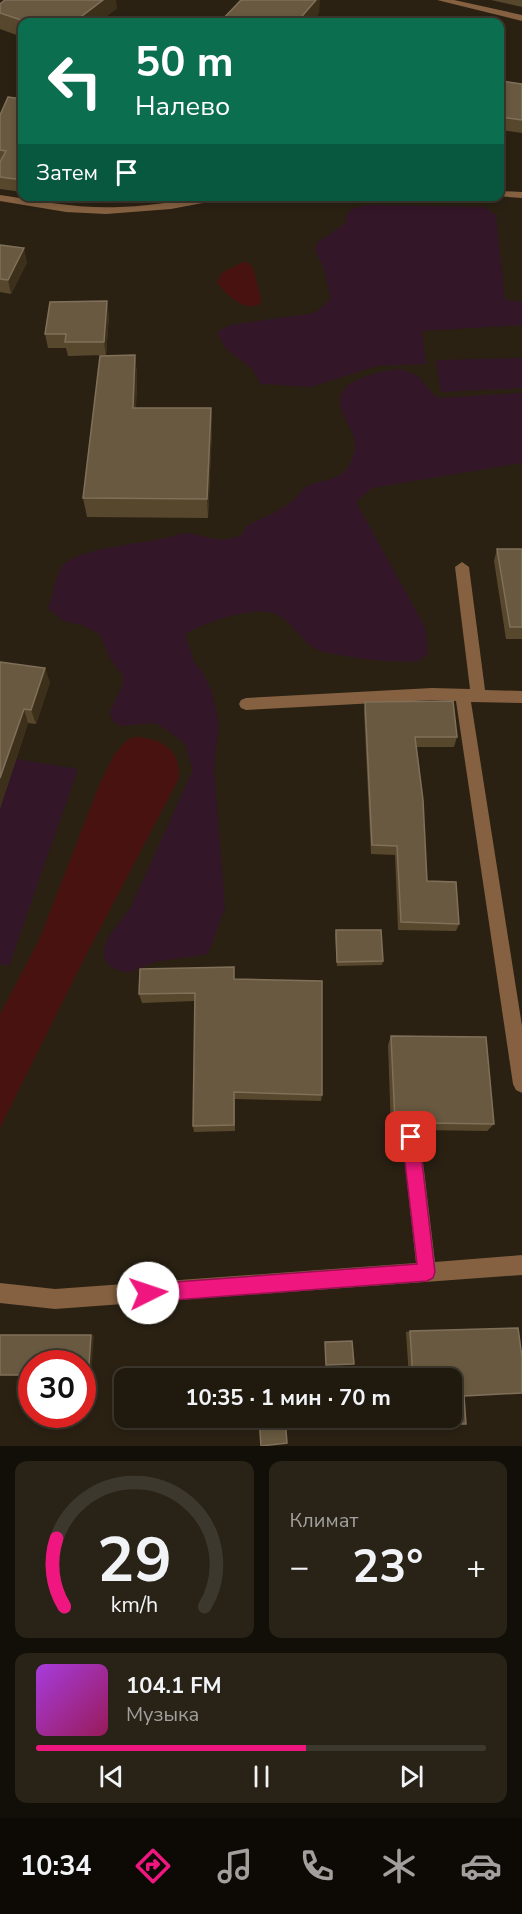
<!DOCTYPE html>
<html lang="ru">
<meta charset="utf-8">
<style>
body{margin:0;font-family:"Nunito Sans",sans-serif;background:#282217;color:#f1f3f6;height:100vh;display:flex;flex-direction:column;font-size:22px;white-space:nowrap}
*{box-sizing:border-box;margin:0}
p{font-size:20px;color:#a2a09e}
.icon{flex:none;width:33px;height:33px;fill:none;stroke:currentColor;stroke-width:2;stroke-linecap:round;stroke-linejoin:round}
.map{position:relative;height:1446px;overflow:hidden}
.panel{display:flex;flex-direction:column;gap:15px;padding:15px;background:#120e08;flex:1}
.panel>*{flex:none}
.top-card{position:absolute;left:18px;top:18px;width:486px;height:183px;border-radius:12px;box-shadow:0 3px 9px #0003,0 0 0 2px #3d382e;background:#0b6e4f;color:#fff;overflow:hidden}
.speed{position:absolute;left:18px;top:1350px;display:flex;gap:12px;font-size:30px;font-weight:700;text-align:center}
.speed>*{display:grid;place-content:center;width:78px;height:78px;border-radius:50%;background:#20190e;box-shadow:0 3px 9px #0003,0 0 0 2px #3d382e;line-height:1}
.speed .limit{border:9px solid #d22;background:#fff;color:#111}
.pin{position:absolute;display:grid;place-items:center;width:51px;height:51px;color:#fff;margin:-26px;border-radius:12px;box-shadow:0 3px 9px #0006}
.me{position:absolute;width:66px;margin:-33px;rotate:86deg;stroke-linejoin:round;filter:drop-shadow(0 0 4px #0008)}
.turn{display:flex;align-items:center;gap:21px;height:126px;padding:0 18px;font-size:27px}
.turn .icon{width:78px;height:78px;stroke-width:2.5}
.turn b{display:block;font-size:42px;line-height:51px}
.then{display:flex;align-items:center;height:57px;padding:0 18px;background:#0003;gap:12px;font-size:22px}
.big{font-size:45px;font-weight:700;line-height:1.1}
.panel .card{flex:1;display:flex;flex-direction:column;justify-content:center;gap:9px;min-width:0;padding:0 21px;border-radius:12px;background:#282217}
.panel .dial{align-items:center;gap:0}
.dial svg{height:156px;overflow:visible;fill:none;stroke:#3d382e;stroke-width:7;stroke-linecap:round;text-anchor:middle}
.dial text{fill:#f1f3f6;stroke:none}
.song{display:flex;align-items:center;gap:18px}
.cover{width:72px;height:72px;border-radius:9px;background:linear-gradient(135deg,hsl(280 70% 55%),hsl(330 70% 35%))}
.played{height:6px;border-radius:3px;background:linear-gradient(90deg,#ef177f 60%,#3d382e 60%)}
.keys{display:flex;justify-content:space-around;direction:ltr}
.heat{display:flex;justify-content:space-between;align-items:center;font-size:33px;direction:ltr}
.panel .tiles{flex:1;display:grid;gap:15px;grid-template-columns:1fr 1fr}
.card:last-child{grid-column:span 2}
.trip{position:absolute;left:114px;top:1368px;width:348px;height:60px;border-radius:12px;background:#20190e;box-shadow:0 3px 9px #0003,0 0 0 2px #3d382e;font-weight:700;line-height:60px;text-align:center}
.tab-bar{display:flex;height:96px;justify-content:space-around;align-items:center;background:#0d0a06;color:#a2a09e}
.tab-bar .icon{width:42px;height:42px}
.tab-bar .selected{color:#ef177f}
.tab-bar b{font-size:27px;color:#f1f3f6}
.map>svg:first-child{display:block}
</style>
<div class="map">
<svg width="522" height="1446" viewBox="0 0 522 1446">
<rect width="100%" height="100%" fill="#2a2113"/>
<g fill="#331628">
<polygon points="369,205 484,207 496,215 505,300 522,302 522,325 422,331 426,364 377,366 311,387 261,384 252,369 225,348 217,332 230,325 315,313 331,299 323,266 315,250 317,243 347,222 345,217 353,208"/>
<polygon points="522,358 522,388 441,392 436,360"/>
<path d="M400 369 417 375 437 398 522 393V463L372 488 356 502 425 627 428 654C424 657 420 660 416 661 400 664 329 656 316 649 299 640 289 615 269 612 243 609 207 622 185 634L195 664 202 671 212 692 219 723 214 768 225 908 208 954 155 962 128 973 112 968 104 959V948L109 936 131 907 193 770 185 744 167 730 155 723 120 726 112 720 110 712 123 684V675L111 660 99 634 82 625 63 621 48 608C54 596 54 580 61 568 72 549 144 543 166 538 171 537 175 535 180 534 202 530 214 548 243 534L246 526C261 519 278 512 291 502 298 496 302 488 312 484 324 480 341 479 348 467 367 434 343 428 340 402 338 379 384 370 400 369Z"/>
<polygon points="16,759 78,769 9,966 0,964 0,808"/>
</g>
<g fill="#47120f">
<path d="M243 262H247L253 268 261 299V303C246 314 226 295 217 282L222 273Z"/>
<path d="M134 737C161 737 183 751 178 780L83 961 0 1128V1014L39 940 100 783 114 755 126 741Z"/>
</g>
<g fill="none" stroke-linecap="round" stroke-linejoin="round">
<g fill="#856141" fill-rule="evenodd">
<polygon points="437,0 454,0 522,15 522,21"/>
<polygon points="500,191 522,192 522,198 497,196 500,196"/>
<path d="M0 195C40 201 79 209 120 207 160 206 200 196 240 196L171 209 106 214 66 212 0 201Z"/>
<polygon points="462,562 469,567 485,690 522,691 522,703 471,702 522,1026 522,1093 516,1090 513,1084 456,701 432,700 246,710 241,708 239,704 241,700 246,698 432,688 470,689 455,567"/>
<polygon points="411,1128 418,1130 420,1137 435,1262 522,1255 522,1275 55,1309 0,1303 0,1283 55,1289 416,1263 402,1137 404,1130"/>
</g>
</g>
<g fill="#57472d">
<polygon points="491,0 522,0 522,7"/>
<polygon points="0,4 117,8 99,22 22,22 22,37 0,29"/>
<polygon points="500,81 522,84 522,133 500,130"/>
<polygon points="22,99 22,192 0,189 0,115"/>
<polygon points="0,245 27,262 11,294 0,292"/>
<polygon points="109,315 106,355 68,356 66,348 48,348 45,334"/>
<polygon points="135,355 137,376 136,408 211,408 212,429 208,518 87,517 83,498"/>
<polygon points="497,549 522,549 522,639 506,639 494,561"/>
<polygon points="0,662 50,682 36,724 28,723 0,808"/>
<polygon points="365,702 457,737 454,747 416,747 427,881 459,924 456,931 398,930 395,855 371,854 364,712"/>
<polygon points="336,930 383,961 382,965 337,966 335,935"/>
<polygon points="235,979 322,1095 321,1101 235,1099 235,1131 194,1132 193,1126 195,1001 142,1003 139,994"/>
<polygon points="391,1036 494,1124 487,1131 420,1130 412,1126 402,1130 391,1129 388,1045"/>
<polygon points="518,1328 522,1357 522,1393 464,1396 466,1424 416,1424 412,1423 412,1418 452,1418 452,1378 409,1378 406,1332 410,1331"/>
</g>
<g fill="#3d301b">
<polygon points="103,0 116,0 117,8 99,22 74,22"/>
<polygon points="316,0 320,0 319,14 312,22 297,22"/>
<polygon points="24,248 27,262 11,294 8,280"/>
<polygon points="107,301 109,315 106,355 104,342"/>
<polygon points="135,355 137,376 135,428 133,408"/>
<polygon points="211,408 212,429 208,518 207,499"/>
<polygon points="45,668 50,682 36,724 31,710"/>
<polygon points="24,709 28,723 0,808 0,778"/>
<polygon points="416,1119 412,1126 402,1130 406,1122"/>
<polygon points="91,1335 94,1335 90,1395 87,1395"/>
</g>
<g fill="#685940" stroke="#807059" stroke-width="1.5">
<polygon points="5,0 103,0 74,22 27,22 0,13 0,4"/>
<polygon points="241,0 316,0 297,22 220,22"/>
<polygon points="500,81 522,84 522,120 500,117"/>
<polygon points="8,97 22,99 22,180 0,177 0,162 6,151 0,150 0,115"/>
<polygon points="0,245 24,248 8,280 0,279"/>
<polygon points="107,301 104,342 65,342 66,334 45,334 50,302"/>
<polygon points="135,355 133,408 211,408 207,499 83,498 100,356"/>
<polygon points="497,549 522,549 522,627 510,627"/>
<polygon points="0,662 45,668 31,710 24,709 0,778"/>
<polygon points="453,701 457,737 415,737 423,800 427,881 456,882 459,924 401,922 397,846 372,845 365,702"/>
<polygon points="336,930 381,930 383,961 337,962"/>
<polygon points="234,967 234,979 322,981 322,1095 234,1092 234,1125 193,1126 195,993 139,994 140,969"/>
<polygon points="391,1036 486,1037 494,1124 425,1123 416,1119 406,1122 395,1122"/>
<polygon points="518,1328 522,1357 522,1393 464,1396 466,1424 416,1424 415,1418 452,1418 452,1378 413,1378 410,1331"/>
<polygon points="0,1335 91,1335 87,1395 82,1395 82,1364 32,1364 32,1375 0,1375"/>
<polygon points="352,1341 354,1364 326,1365 325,1342"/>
<polygon points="259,1418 285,1418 287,1443 261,1446"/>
</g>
<polygon fill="#ef177f" stroke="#9b0f53" stroke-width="1.5" points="411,1129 417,1132 419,1137 435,1272 433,1278 427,1281 148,1302 141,1299 139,1293 141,1286 148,1284 417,1264 402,1137 405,1132"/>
</svg>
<div class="speed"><div class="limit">30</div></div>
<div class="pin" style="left:411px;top:1137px;background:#d93025"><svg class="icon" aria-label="arrive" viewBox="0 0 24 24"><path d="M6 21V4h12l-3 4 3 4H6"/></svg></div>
<svg class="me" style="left:148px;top:1293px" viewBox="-20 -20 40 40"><circle r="19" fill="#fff"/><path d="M0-13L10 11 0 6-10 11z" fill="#ef177f"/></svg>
<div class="trip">10:35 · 1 мин · 70 m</div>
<div class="top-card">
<div class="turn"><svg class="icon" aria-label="left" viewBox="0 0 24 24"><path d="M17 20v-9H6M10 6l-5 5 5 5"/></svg><div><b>50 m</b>Налево</div></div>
<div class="then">Затем<svg class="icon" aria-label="arrive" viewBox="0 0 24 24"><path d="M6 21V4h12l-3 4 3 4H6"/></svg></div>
</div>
</div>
<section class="panel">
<div class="tiles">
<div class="card dial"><svg viewBox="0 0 100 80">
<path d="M14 69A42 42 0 1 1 86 69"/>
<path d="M14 69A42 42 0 0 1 10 34" stroke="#ef177f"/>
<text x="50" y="56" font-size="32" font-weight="700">29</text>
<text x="50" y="72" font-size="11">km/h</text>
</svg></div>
<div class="card"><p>Климат</p>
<div class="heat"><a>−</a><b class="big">23°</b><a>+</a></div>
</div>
<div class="card">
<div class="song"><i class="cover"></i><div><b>104.1 FM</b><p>Музыка</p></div></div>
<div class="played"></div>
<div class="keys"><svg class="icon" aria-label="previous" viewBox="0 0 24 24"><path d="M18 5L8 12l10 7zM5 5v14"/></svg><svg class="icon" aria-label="pause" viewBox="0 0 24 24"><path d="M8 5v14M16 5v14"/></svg><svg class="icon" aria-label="next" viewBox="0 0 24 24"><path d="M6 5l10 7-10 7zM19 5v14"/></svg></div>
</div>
</div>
</section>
<nav class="tab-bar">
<b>10:34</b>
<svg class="icon selected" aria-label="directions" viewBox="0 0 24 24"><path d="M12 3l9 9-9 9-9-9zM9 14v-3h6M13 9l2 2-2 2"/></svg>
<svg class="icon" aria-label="music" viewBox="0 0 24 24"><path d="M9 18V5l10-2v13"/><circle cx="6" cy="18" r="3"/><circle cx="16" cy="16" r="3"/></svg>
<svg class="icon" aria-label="phone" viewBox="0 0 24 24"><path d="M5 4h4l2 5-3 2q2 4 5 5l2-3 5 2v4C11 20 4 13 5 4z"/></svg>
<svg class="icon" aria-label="climate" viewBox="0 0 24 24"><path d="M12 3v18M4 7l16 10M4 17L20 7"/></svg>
<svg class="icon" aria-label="car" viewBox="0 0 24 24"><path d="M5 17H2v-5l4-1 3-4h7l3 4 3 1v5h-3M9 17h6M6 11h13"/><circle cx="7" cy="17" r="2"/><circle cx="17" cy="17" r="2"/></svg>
</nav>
